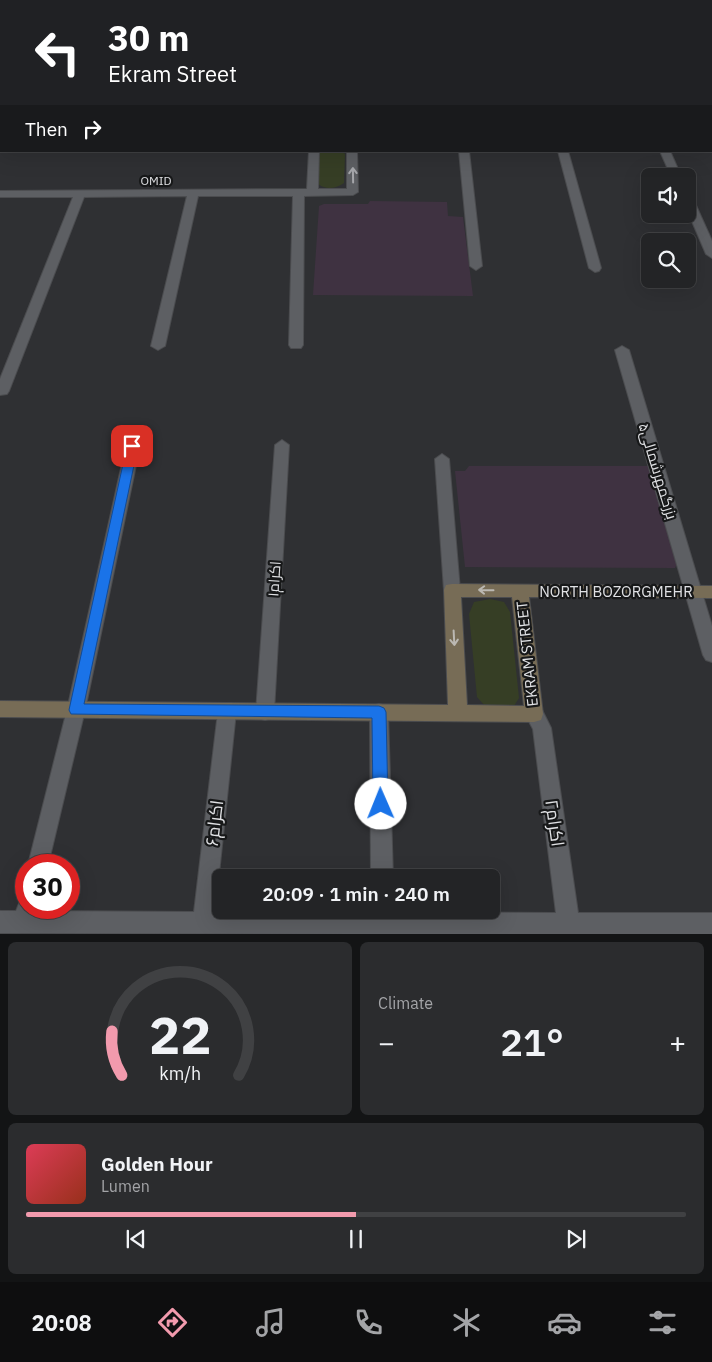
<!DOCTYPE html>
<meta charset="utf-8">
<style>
body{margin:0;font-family:"IBM Plex Sans",Cairo,sans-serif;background:#2b2c2e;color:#f1f3f6;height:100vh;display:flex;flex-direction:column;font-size:19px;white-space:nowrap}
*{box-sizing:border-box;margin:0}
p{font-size:16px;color:#a3a4a7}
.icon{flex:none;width:28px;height:28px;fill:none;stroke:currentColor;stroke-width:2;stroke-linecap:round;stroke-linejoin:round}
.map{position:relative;height:934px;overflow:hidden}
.sheet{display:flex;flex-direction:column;gap:8px;padding:8px;background:#131415;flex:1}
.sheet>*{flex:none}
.top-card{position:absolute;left:0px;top:0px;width:712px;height:152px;box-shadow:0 5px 20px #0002,0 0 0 1px #404143;background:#202124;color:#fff;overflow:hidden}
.tools{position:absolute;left:641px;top:168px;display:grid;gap:10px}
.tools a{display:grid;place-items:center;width:55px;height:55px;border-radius:8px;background:#232426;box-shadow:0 5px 20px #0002,0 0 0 1px #404143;font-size:25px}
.speed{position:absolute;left:15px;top:854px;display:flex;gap:10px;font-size:25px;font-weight:700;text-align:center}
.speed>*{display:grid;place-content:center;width:65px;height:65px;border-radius:50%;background:#232426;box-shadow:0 5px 20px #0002,0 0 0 1px #404143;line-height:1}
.speed .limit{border:8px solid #d22;background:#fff;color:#111}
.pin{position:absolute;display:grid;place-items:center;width:42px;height:42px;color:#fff;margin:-21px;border-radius:10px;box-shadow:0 2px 8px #0006}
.me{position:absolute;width:55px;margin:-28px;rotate:359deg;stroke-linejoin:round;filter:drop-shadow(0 0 4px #0008)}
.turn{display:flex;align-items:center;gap:18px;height:105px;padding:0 25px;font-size:22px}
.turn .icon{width:65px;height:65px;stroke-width:2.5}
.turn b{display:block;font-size:35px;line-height:42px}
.then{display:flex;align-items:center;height:48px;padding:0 25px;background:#0003;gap:10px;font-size:19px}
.big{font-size:38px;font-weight:600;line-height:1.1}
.sheet .card{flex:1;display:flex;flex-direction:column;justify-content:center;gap:8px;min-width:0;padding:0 18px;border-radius:8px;background:#2b2c2e}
.sheet .dial{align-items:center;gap:0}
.dial svg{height:130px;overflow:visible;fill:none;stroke:#404143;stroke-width:7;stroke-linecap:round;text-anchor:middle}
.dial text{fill:#f1f3f6;stroke:none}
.song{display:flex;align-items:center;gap:15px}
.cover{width:60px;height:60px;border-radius:8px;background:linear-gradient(135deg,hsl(350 70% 55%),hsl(10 70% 35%))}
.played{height:5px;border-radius:2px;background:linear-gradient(90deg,#f29aad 50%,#404143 50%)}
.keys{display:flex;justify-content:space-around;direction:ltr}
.heat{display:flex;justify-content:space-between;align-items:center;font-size:28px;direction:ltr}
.sheet .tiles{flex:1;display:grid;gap:8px;grid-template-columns:1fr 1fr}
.card:last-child{grid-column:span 2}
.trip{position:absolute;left:212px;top:869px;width:288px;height:50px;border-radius:8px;background:#232426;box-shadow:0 5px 20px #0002,0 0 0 1px #404143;font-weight:600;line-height:50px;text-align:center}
.tabs{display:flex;height:80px;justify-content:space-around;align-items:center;background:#0e0e0f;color:#a3a4a7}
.tabs .icon{width:35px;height:35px}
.tabs .selected{color:#f29aad}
.tabs b{font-size:22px;color:#f1f3f6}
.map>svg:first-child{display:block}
</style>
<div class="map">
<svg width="712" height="935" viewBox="0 0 712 935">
<rect width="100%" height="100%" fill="#2f3033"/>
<g fill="#3f3241">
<polygon points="370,201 447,202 448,216 463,217 473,296 313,295 319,206 324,204 368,204"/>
<polygon points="469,466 648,466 677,564 675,568 465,567 455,471 465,471"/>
</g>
<g fill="#363e25">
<path d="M322 151H341L345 154 344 183C335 189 326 190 318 184V154Z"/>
<polygon points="490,599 504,602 510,612 519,698 514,706 484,705 477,697 469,614 474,602"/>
</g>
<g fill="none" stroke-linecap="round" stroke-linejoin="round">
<defs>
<g id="street">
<rect x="346" y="0" width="8" height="1"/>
<polygon points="452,0 461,0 462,1 453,1"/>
<polygon points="465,0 474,0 475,1 466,1"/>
<rect x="514" y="0" width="8" height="1"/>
<polygon points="681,0 689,0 690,1 682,1"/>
<polygon points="711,33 712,34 712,40 711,39"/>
<rect x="711" y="86" width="1" height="6"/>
<polygon points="711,146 712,152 708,151 711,151"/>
<polygon points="309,151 319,151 318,189 347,189 347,151 357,151 358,192 353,195 304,196 303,345 301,348 291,348 289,345 293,196 198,196 165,346 158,350 151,346 187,196 84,197 9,391 7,394 0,395 0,379 73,197 0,197 0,191 307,189"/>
<polygon points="459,151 469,151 482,266 476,270 470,266"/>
<polygon points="558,151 568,151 601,268 599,271 595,272 589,268"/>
<polygon points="660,151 670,151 681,176 671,176"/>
<polygon points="688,198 694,201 712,241 712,258 706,254 688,212"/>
<polygon points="622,346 629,350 712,626 712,662 706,660 703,655 615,350"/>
<polygon points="282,440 289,445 274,712 272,718 265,720 258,718 256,712 275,445"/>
<polygon points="133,441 140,446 85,710 48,865 28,865 67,710 126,446"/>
<polygon points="442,454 449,459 460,590 458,595 452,596 446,595 444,590 435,459"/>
<polygon points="227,704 234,706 236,712 215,912 372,912 372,910 394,910 394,912 556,913 533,729 525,714 527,708 534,706 541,708 551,728 578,913 712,913 712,935 0,933 0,911 16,911 20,901 26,898 26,908 39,908 38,911 194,912 218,712 220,706"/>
<polygon points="379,704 386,706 388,712 393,878 371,878 370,712 372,706"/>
</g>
<g id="secondary">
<rect x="55" y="0" width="8" height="1"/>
<polygon points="1,63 1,70 0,71 0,64"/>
<path d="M452 584 712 586V598L529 597 543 714 541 720 534 722 0 717V701L448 705 444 590 446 585ZM461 597H512L524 706 467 705Z"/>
</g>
</defs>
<use href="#street" stroke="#4b4c4f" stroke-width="2"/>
<use href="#secondary" stroke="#4b4c4f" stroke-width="2"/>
<use href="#street" fill="#5d5f63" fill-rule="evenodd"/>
<use href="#secondary" fill="#776c56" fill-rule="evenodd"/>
</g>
<defs><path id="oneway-shaft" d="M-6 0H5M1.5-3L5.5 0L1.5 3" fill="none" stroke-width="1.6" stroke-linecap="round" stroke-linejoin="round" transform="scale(1.25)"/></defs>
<use stroke="#a5a6aa" href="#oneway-shaft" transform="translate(353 175) rotate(-91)"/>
<g stroke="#bbb8b2">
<use href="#oneway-shaft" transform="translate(486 590) rotate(-179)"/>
<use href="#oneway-shaft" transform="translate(454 638) rotate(87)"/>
</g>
<polygon fill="#1a73e8" stroke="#114b97" points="132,442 138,446 84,704 379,706 384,708 386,712 388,804 386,809 381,811 375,809 373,804 372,718 71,714 69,710 127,446"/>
<g text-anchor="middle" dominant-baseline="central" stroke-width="4.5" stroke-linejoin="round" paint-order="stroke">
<g font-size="12" fill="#e0e1e4" stroke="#171819">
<text x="156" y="180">OMID</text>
</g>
<g font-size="15" fill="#e0e1e4" stroke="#171819">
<text transform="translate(658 471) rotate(73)">بزرگمهرشمالی۵</text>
<text transform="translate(274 579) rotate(-86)">اکرام۱</text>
<text x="616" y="591">NORTH BOZORGMEHR</text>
<text transform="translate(527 654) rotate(-96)">EKRAM STREET</text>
</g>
<g font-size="18" fill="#e0e1e4" stroke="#171819">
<text transform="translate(214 823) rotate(-83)">اکرام۶</text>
<text transform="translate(555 823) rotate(82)">اکرام۲</text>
</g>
</g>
</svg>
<div class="tools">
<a><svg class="icon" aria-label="sound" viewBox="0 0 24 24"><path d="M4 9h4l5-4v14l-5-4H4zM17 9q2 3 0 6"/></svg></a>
<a><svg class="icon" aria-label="search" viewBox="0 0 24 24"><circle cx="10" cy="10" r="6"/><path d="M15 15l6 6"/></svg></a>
</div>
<div class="speed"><div class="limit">30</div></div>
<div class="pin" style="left:132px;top:446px;background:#d93025"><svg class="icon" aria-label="arrive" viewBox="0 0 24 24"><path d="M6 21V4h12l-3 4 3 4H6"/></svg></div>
<svg class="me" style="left:381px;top:804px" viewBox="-20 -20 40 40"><circle r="19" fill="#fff"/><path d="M0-13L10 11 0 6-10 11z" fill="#1a73e8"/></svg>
<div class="trip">20:09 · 1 min · 240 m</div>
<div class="top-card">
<div class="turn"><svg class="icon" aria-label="left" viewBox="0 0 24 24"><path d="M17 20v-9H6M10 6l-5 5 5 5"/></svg><div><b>30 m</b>Ekram Street</div></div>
<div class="then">Then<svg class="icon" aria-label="right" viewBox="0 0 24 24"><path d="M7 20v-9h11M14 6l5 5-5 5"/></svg></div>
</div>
</div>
<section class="sheet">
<div class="tiles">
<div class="card dial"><svg viewBox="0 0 100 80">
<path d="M14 69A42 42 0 1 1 86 69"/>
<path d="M14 69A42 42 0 0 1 8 42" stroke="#f29aad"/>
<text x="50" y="56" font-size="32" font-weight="700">22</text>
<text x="50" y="72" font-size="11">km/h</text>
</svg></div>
<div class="card"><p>Climate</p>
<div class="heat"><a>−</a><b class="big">21°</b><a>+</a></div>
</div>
<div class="card">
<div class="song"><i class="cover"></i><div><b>Golden Hour</b><p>Lumen</p></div></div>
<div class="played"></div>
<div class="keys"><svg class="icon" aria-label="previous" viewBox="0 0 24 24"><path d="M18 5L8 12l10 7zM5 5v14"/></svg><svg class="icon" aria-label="pause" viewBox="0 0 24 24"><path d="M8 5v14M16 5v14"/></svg><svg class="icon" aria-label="next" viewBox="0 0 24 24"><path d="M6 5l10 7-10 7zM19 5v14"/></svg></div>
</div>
</div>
</section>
<nav class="tabs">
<b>20:08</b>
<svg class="icon selected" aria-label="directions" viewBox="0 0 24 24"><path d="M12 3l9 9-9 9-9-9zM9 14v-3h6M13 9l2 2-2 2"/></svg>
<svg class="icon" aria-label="music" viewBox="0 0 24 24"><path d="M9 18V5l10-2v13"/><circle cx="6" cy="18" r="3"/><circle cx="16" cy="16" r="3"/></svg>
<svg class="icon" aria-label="phone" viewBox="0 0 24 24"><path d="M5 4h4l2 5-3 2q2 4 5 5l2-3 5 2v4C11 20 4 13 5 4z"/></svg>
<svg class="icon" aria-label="climate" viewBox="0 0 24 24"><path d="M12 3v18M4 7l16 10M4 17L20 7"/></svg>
<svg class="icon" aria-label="car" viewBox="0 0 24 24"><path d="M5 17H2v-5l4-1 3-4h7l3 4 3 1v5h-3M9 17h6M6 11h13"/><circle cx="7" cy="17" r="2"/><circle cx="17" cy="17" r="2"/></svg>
<svg class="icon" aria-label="filters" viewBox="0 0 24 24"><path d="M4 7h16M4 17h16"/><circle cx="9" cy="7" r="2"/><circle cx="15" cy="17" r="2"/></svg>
</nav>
